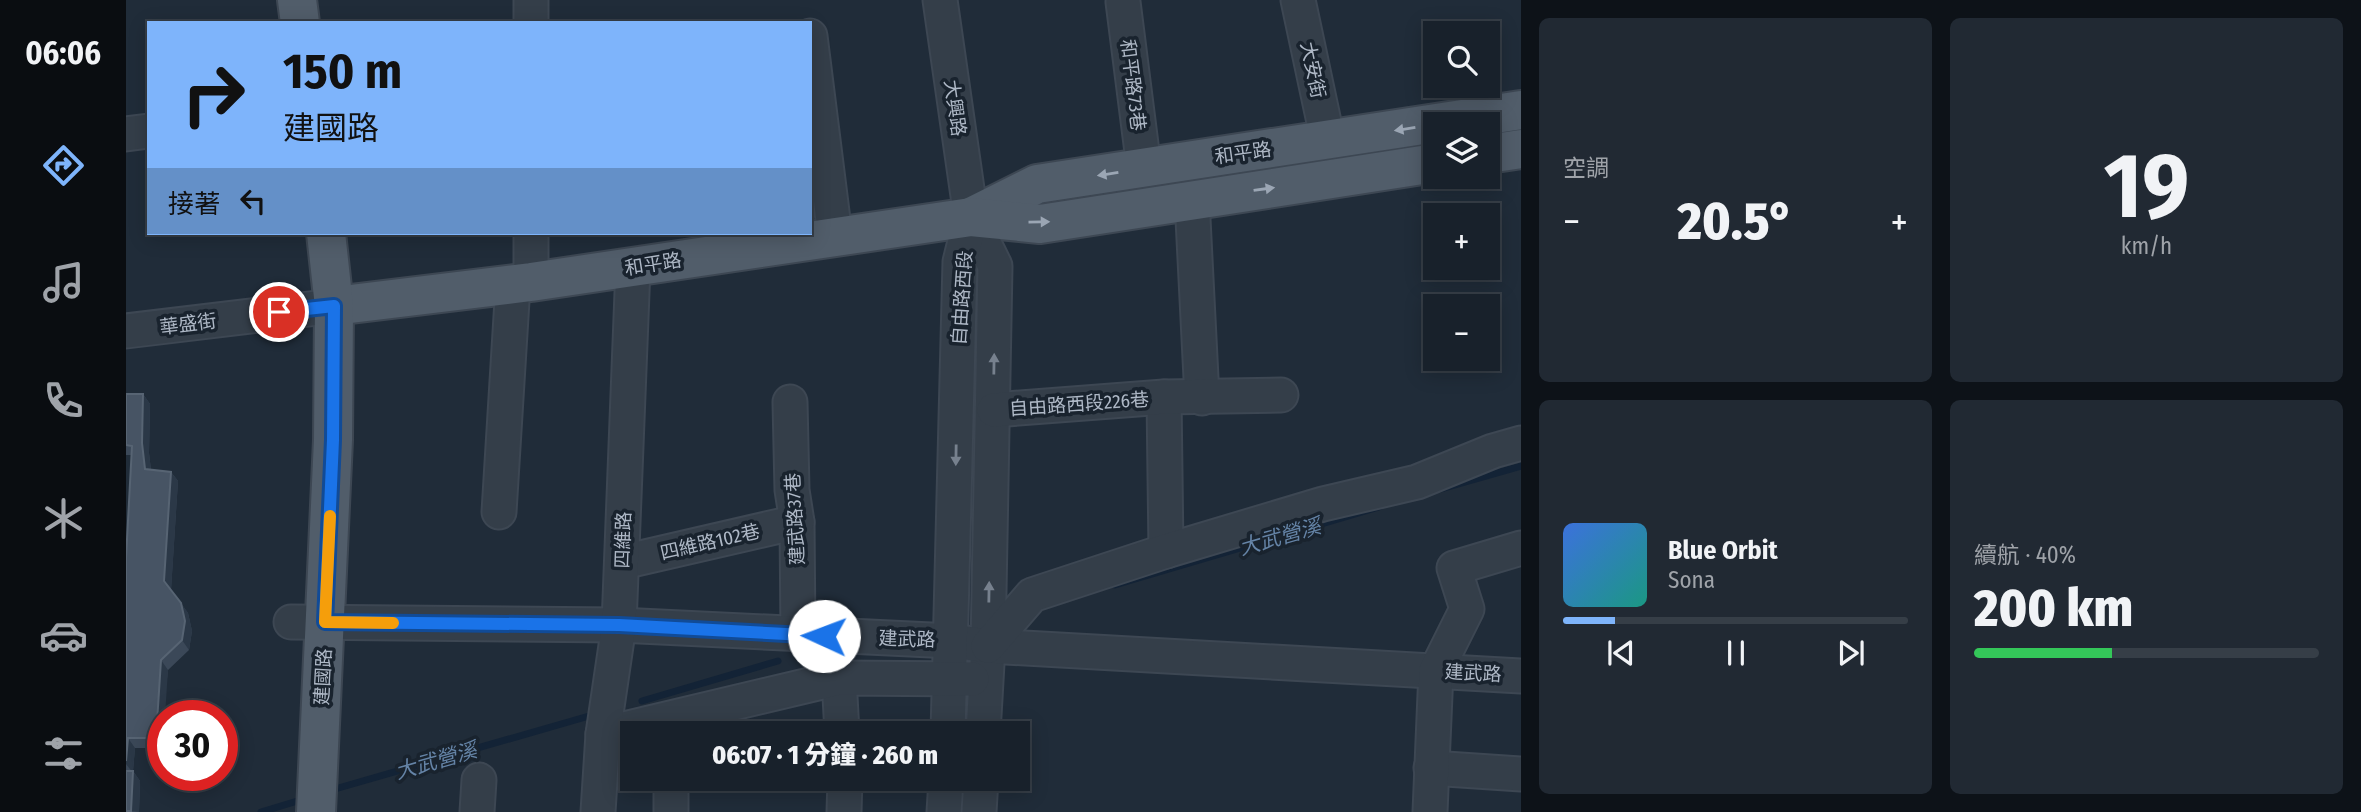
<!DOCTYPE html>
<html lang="zh-TW">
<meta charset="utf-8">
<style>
body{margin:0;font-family:"Fira Sans Condensed","Noto Sans TC",sans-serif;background:#212933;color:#f1f3f6;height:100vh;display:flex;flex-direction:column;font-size:26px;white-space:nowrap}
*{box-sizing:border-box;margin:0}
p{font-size:23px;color:#9fa3a9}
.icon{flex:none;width:38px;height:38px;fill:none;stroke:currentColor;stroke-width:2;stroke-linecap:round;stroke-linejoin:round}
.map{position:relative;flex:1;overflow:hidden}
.details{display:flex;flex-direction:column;gap:18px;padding:18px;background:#0d1218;width:840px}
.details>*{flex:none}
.banner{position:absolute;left:21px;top:21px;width:665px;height:214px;border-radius:0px;box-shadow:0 4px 18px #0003,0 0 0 2px #363e47;background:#7eb4fb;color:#111;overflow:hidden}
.buttons{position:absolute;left:1297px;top:21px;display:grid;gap:14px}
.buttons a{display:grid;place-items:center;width:77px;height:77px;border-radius:0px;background:#18212b;box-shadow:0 4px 18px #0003,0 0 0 2px #363e47;font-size:35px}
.speed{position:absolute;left:21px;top:700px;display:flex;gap:14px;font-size:35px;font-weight:700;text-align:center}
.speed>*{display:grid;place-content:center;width:91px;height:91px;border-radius:50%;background:#18212b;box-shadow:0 4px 18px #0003,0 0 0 2px #363e47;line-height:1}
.speed .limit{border:10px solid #d22;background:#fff;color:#111}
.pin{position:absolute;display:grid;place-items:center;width:60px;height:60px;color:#fff;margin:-30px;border:4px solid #fff;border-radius:50%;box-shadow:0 2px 7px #0007}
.me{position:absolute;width:77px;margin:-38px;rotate:272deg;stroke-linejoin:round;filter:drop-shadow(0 0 5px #0008)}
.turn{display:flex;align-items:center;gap:24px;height:147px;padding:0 21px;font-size:32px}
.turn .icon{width:91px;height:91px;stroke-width:2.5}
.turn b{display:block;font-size:49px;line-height:60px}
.then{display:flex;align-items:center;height:66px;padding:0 21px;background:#0003;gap:14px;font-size:26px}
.big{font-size:52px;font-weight:800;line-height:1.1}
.details .card{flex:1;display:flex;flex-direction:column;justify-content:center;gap:10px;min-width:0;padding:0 24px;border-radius:10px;background:#212933}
.details .dial{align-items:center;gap:0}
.dial b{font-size:91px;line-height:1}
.song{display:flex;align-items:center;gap:21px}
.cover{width:84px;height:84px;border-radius:10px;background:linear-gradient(135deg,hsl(220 70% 55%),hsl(170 70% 35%))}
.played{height:7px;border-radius:4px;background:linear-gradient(90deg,#7eb4fb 15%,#363e47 15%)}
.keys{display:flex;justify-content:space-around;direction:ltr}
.heat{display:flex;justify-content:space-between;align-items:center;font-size:38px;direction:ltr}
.charge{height:10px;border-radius:5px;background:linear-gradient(90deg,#34c759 40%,#363e47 0)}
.details .tiles{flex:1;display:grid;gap:18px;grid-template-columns:repeat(2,1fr)}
.trip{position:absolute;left:494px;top:721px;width:410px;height:70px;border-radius:0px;background:#18212b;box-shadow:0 4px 18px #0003,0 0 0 2px #363e47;font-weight:800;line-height:70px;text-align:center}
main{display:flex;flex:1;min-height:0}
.menu{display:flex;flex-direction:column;width:126px;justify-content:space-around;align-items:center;background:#0a0d11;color:#9fa3a9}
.menu .icon{width:49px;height:49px}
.menu .active{color:#7eb4fb}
.menu b{font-size:32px;color:#f1f3f6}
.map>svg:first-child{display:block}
</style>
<main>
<nav class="menu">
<b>06:06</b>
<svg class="icon active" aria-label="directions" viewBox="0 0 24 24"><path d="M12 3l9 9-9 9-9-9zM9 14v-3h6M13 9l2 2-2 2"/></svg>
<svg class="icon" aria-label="music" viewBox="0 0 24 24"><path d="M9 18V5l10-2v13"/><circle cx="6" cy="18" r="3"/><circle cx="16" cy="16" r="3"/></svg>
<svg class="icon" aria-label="phone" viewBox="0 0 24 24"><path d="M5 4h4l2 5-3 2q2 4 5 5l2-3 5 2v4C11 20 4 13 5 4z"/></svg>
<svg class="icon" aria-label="climate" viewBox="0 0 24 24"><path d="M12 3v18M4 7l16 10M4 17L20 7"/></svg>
<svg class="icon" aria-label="car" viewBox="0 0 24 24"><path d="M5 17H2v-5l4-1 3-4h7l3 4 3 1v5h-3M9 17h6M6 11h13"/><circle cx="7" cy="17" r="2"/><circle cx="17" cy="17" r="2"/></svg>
<svg class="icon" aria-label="filters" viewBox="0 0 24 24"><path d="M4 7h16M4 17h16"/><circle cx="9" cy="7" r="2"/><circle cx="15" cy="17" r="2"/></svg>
</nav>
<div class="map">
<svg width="1395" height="812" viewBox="0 0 1395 812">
<rect width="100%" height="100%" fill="#202c39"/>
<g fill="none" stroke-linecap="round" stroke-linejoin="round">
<g stroke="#132336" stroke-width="7">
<polyline points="1315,489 1395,466"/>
<polyline points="989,585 1253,507"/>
<polyline points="516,701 652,661"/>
<polyline points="202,791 470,714"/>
<polyline points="135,812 178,799"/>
</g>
<defs>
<g id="minor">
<polyline points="405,0 405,23"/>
<polyline points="814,0 845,217 869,266 862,646 857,733"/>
<polyline points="1172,0 1202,141"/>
<polyline points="997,2 1018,168"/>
<polyline points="684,36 709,236"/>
<polyline points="0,134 23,131"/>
<polyline points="1066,199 1076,398"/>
<polyline points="405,233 405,282"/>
<polyline points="0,331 208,306"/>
<polyline points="1038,397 1040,551"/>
<polyline points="664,402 666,490 671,522 672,635"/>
<polyline points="868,410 1038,397 1155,395"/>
<polyline points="373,512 387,284"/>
<polyline points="497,562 671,522"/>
<polyline points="165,622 493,625 826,641 862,646 1395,676"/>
<polyline points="862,646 906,595 1040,551 1197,504 1291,482 1367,451 1395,443"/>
<polyline points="713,678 716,733"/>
<polyline points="822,733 834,262 845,217"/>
<polyline points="477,734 713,678 846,679"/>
<polyline points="1305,768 1395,774"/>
<polyline points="545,779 545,812"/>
<polyline points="351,812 353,780"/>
<polyline points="472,812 477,734 493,625 507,267"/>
<polyline points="718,812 719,779"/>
<polyline points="818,812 820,779"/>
<polyline points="853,812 855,779"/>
<polyline points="1304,812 1310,671 1341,609 1328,568 1395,548"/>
</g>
<g id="major">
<polyline points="171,0 174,23"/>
<polyline points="1362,154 1395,149"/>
<polyline points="845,217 911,184 1395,110"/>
<polyline points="208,306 405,282 845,217 914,224 1309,163"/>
<polyline points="190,812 207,440 208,306 200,233"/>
</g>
</defs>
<use href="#minor" stroke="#3d4753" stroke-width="37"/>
<use href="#major" stroke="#3d4753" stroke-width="42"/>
<use href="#minor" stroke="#343e49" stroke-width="33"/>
<use href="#major" stroke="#515d6a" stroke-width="38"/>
</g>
<polygon fill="#3b4858" points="0,394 17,394 24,404 23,453 25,470 45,472 52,481 45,590 62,613 66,631 63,650 42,670 37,716 37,748 9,748 7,771 14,781 13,812 0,812 0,558 6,455 0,455"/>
<g fill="#2b3847">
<polygon points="17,394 24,404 23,453 26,479 19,469 16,443"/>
<polygon points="45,472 52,481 45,591 38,581"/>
<polygon points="55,603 62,613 66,631 63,650 56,640"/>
<polygon points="35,660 42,670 39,716 37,716 37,747 30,738"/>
<polygon points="2,738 9,748 7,771 14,781 13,812 5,811 7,773 0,764"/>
</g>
<g fill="#475464" stroke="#576473" stroke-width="2">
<polygon points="0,394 17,394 16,443 19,469 45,472 38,581 55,603 59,621 56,640 35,660 30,738 2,738 0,761 0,558 6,446 0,445"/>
<polygon points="0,771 7,771 5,811 0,811"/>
</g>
<defs><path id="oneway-solid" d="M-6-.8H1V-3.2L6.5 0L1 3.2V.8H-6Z" transform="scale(1.75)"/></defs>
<g fill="#9ba6b4">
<use href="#oneway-solid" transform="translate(1279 129) rotate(171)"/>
<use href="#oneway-solid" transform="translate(982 174) rotate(171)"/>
<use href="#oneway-solid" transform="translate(1138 189) rotate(-8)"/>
<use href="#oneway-solid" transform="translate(913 222) rotate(-1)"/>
</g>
<g fill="#77818e">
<use href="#oneway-solid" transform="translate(868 364) rotate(-89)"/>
<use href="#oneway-solid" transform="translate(830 455) rotate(91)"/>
<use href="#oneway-solid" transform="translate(863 592) rotate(-89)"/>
</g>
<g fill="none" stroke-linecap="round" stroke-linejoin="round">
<defs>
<polyline id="route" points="153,312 208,306 207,440 199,622 493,625 698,636"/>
</defs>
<use href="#route" stroke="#114b97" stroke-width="18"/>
<use href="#route" stroke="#1a73e8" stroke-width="12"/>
<polyline stroke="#f59e0b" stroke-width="12" points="204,516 199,622 267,623"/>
</g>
<g text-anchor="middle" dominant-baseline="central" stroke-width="7" stroke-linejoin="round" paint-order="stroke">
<g font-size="19" fill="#aeb8c6" stroke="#19232e">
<text transform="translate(1187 70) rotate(78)">大安街</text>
<text transform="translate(1007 85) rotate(83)">和平路73巷</text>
<text transform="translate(829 108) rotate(82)">大興路</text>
<text transform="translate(1117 153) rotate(-8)">和平路</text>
<text transform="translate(527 264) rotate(-9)">和平路</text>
<text transform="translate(836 298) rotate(-86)">自由路西段</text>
<text transform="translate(62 324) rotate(-7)">華盛街</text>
<text transform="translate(953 404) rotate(-4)">自由路西段226巷</text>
<text transform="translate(669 519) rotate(-93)">建武路37巷</text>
<text transform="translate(497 540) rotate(-88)">四維路</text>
<text transform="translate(584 542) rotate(-13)">四維路102巷</text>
<text transform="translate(781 639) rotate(2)">建武路</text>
<text transform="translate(1347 673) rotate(3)">建武路</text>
<text transform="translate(197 677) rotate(-87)">建國路</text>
</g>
<g font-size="21" font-style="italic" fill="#6584a7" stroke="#19232e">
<text transform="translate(1154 537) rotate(-16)">大武營溪</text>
<text transform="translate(310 761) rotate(-16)">大武營溪</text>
</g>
</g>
</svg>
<div class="buttons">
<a><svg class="icon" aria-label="search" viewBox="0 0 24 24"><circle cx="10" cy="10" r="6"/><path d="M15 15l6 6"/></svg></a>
<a><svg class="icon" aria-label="layers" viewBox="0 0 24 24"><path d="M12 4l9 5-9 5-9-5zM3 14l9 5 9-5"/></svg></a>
<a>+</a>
<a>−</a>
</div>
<div class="speed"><div class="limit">30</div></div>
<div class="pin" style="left:153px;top:312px;background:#d93025"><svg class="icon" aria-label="arrive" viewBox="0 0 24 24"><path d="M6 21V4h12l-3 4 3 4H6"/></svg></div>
<svg class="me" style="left:698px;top:636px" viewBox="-20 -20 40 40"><circle r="19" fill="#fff"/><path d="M0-13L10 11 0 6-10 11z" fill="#1a73e8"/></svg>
<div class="trip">06:07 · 1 分鐘 · 260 m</div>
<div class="banner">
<div class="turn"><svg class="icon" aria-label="right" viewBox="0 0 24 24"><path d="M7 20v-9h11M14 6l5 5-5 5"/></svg><div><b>150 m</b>建國路</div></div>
<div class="then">接著<svg class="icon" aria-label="left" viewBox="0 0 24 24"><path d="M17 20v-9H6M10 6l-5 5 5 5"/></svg></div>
</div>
</div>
<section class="details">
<div class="tiles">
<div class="card"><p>空調</p>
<div class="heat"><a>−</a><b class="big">20.5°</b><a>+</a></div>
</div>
<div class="card dial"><b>19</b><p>km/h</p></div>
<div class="card">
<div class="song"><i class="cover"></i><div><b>Blue Orbit</b><p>Sona</p></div></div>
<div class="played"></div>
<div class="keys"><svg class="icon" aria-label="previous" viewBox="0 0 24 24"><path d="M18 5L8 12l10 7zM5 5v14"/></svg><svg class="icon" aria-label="pause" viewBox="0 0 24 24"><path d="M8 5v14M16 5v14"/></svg><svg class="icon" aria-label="next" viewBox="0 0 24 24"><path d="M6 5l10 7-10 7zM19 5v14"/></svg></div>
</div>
<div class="card"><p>續航 · 40%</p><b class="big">200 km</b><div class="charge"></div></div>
</div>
</section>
</main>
